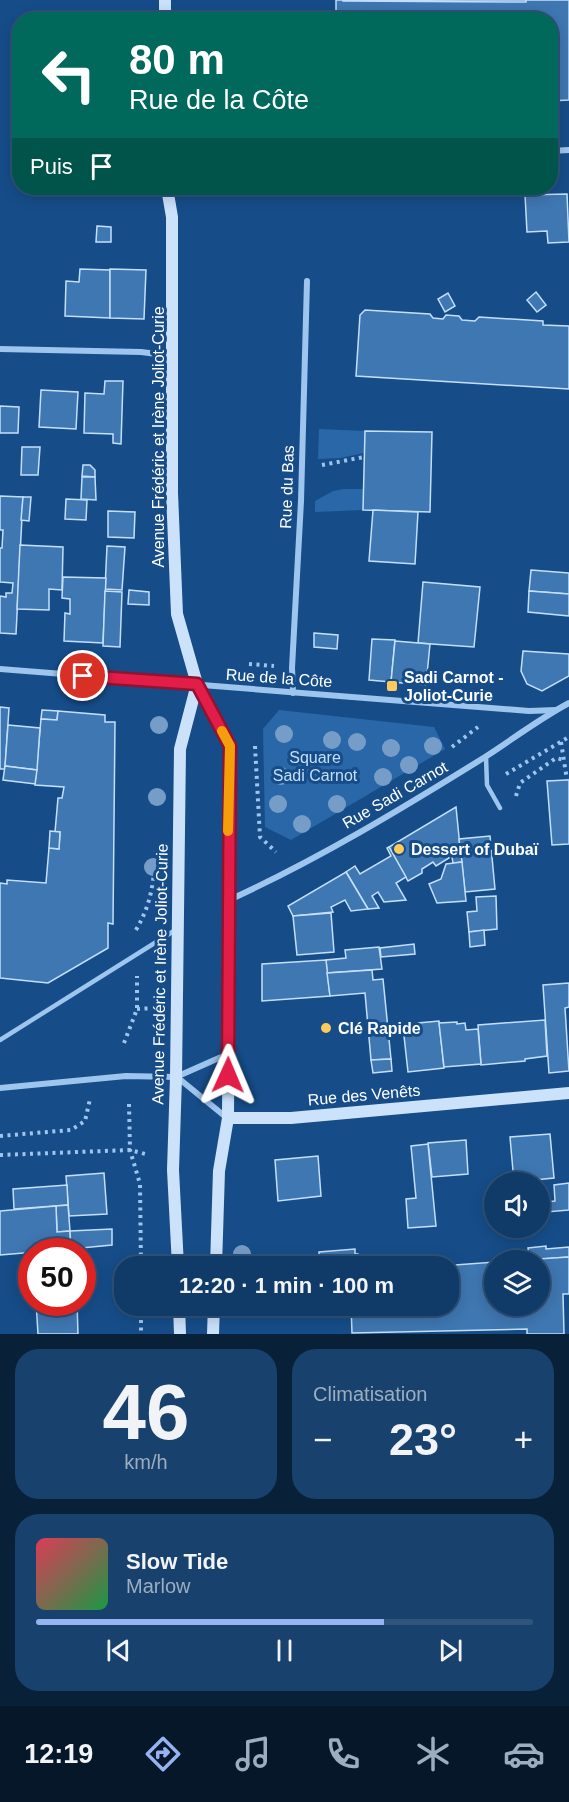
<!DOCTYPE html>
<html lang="fr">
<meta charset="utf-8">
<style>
body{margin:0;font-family:Arial,sans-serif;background:#19416d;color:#f1f3f6;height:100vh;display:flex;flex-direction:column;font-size:22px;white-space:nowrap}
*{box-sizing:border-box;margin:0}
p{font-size:20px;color:#9cadc0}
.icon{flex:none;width:33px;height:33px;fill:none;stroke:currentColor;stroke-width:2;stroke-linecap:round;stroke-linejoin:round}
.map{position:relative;height:1334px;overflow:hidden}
.sheet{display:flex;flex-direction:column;gap:15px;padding:15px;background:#092039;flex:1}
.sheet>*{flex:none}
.guide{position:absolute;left:12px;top:12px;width:546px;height:183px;border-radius:24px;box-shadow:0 3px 15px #0003,0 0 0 2px #30547b;background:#00695c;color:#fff;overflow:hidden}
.fabs{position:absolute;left:484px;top:1172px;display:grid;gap:12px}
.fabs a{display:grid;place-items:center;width:66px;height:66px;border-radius:50%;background:#103a67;box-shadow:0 3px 15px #0003,0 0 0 2px #30547b;font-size:30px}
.speed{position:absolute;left:18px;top:1238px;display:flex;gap:12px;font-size:30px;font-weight:700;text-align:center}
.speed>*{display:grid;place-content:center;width:78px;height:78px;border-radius:50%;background:#103a67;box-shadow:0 3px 15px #0003,0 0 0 2px #30547b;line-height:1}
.speed .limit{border:9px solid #d22;background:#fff;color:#111}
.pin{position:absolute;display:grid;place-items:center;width:51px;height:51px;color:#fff;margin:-26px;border:3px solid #fff;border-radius:50%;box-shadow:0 2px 6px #0007}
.me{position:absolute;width:66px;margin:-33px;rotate:1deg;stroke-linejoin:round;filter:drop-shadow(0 0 4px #0008)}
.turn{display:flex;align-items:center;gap:21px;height:126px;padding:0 18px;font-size:27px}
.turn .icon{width:78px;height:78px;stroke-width:2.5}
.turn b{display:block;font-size:42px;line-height:51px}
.then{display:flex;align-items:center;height:57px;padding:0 18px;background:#0003;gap:12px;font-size:22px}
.big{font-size:45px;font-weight:700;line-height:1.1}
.sheet .card{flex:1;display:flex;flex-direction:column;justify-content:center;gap:9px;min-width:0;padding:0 21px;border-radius:24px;background:#19416d}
.sheet .dial{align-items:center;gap:0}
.dial b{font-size:78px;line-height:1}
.song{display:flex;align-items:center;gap:18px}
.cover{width:72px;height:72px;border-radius:9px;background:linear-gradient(135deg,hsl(350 70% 55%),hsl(140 70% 35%))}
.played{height:6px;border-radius:3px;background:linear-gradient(90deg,#95b2f1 70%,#30547b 70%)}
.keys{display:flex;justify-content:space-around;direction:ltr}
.heat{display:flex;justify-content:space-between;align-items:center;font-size:33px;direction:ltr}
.sheet .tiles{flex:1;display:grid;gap:15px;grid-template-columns:1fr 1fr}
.card:last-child{grid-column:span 2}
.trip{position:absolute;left:114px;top:1256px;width:345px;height:60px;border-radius:24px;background:#103a67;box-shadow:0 3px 15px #0003,0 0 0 2px #30547b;font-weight:700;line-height:60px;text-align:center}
.tabs{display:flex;height:96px;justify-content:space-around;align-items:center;background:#061729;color:#9cadc0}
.tabs .icon{width:42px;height:42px}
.tabs .active{color:#95b2f1}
.tabs b{font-size:27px;color:#f1f3f6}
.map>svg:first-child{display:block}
</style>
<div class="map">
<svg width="569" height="1334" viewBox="0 0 569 1334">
<rect width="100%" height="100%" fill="#164d89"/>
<g fill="#2967a8">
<polygon points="319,429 365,431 364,453 340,458 318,459"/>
<polygon points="344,489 363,489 363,510 315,512 315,501 333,491"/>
<polygon points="279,710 434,727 445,749 291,840 265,827 263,729"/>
</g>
<g fill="#3f77b2" stroke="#c4dffa" stroke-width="1.5">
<polygon points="336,0 569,0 569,100 550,101 550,20 336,20"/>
<polygon points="343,0 526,0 526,2 343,1"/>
<polygon points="567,194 569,242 548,243 547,231 527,232 525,195"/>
<polygon points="97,226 111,227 111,242 96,242"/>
<polygon points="80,269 110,270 110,318 65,316 66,281 79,282"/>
<polygon points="110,269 146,270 144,319 110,318"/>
<polygon points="536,292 546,305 537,312 527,300"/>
<polygon points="448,293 455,306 445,312 438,299"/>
<polygon points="365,310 430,314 433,318 443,319 446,315 459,316 462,320 475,321 479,317 543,321 543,325 569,326 569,389 356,376 360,315"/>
<polygon points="105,381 123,381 121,444 113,443 113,434 84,433 85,393 104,394"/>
<polygon points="41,390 78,392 76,429 39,427"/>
<polygon points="0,406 19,407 18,433 0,433"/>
<polygon points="365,431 432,432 430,512 363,510"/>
<polygon points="22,447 40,447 38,475 21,475"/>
<polygon points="83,465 90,465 95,470 95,477 82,476"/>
<polygon points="82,477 95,477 96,500 81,499"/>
<polygon points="0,496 23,497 16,634 0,633 0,596 6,597 6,593 12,593 13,583 0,582 0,548 2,548 3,530 0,530"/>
<polygon points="23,497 31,497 29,521 21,520"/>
<polygon points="66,499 87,500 86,520 65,519"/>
<polygon points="373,510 418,512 415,564 369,561"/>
<polygon points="108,511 135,512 134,538 108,537"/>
<polygon points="20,545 63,547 62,590 49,589 49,610 17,609"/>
<polygon points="107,546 125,547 122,590 105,589"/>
<polygon points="531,570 569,573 569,594 529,591"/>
<polygon points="63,577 106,578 103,643 64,641 65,613 70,614 70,599 62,598"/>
<polygon points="423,582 480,587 474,647 418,643"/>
<polygon points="129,590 149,592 149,605 128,604"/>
<polygon points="105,591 122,592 120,647 103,646"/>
<polygon points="529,591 569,594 569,616 528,612"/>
<polygon points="314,633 338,635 337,649 314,647"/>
<polygon points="372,639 395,640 391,682 369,680"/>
<polygon points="395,641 430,644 426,685 391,682"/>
<polygon points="523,651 569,654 569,676 542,691 527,684 521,671"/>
<polygon points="0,707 9,708 5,769 0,769"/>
<polygon points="42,710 58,711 57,720 41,719"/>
<polygon points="58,711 105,715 105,722 115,722 113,924 108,923 108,948 48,983 0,978 0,883 7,884 7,880 46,883 49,848 59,849 60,832 55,832 58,798 62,798 64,787 35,785 41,719 57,720"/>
<polygon points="8,725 40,728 37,770 5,766"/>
<polygon points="5,766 37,770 35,784 3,780"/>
<polygon points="567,780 569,780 569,844 552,845 547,781"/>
<polygon points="456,807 460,847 447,854 449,858 436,866 433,862 422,869 422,873 408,881 389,847"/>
<polygon points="50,831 60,832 59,849 49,848"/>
<polygon points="490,836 495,889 465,892 459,839"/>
<polygon points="389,847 406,877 396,883 406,900 384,902 378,892 372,896 379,908 368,909 346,872 355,866 360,874 391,856 387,848"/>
<polygon points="460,847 462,862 453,863 451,851"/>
<polygon points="462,862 466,901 437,903 429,884 441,879 446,864"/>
<polygon points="346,872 368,909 351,911 345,900 331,907 333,912 293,916 288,906"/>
<polygon points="496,896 497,929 469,932 467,912 477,911 476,897"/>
<polygon points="331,913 334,952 297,955 293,916"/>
<polygon points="484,930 485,945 470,947 469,932"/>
<polygon points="414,944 415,954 381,957 380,948"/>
<polygon points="379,947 382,969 327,973 326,960 346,958 345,950"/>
<polygon points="326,960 330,996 262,1001 262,964"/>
<polygon points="372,970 373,980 383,979 391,1059 371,1060 365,993 330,996 327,973"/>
<polygon points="569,983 569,1007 565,1008 569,1071 549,1073 543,985"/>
<polygon points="545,1020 547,1056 525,1059 525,1061 481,1065 478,1025"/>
<polygon points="439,1021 444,1068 408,1072 404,1036 419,1035 418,1023"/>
<polygon points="457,1022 457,1024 465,1023 466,1030 478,1029 481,1064 444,1067 439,1023"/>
<polygon points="391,1059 392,1071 373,1073 371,1060"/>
<polygon points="550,1134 554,1178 514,1182 510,1137"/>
<polygon points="466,1140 468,1174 432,1177 428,1143"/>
<polygon points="428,1144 436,1226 408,1228 406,1199 416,1198 411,1146"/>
<polygon points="318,1156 321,1196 278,1201 275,1160"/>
<polygon points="104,1173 107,1214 69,1216 66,1176"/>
<polygon points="569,1183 569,1210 546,1212 545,1202 555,1201 554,1185"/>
<polygon points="67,1185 68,1205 14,1209 13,1189"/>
<polygon points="68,1205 70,1231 57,1232 56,1206"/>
<polygon points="56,1206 57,1232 70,1231 71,1249 0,1255 0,1211"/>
<polygon points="112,1229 112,1245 71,1249 70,1231"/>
<polygon points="546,1246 546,1249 569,1247 569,1257 529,1260 528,1248"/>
<polygon points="355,1249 355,1254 358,1254 359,1266 310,1266 309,1255 319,1255 319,1252"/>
<polygon points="569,1257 569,1294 563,1294 564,1334 527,1334 527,1329 352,1333 351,1305 448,1305 448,1266 441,1266 495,1262 495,1305 540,1305 540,1260 522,1260"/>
<polygon points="36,1302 77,1302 78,1334 38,1334"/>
<polygon points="335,1305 351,1305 351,1313 336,1313"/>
</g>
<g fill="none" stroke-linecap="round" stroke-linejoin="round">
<g stroke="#9ec5ee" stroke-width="4" stroke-dasharray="3 4.5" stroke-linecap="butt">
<polyline points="322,465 364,457"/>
<polyline points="249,664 274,666"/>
<polyline points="561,742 567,780"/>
<polyline points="255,746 260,837 276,852"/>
<polyline points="452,747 478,727"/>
<polyline points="506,774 569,737"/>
<polyline points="516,796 520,783 556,758 564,760"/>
<path d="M136 930C147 911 152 894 154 872"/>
<polyline points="137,1009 154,1008"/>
<polyline points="124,1043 137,1009 137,976"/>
<polyline points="129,1104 130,1150 140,1184 141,1266"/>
<polyline points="0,1136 71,1130 85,1121 90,1099"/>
<polyline points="0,1155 130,1150 149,1155"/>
<polyline points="141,1305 141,1334"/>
</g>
<g stroke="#9ec5ee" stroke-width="4.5">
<polyline points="486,757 487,785 500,808"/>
<polyline points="0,1040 177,929"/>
</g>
<g stroke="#9ec5ee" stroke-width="6">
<polyline points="550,151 569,150"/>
<polyline points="0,349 141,352 173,356"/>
<polyline points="0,669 529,711 556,710"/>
<polyline points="293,693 292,668 301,501 307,281"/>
<path d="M229 900C317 860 403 808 485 757 513 739 539 719 569 703"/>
<polyline points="177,1077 227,1118"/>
<polyline points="0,1088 126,1076 176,1077 228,1054"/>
</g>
<g stroke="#cce1fa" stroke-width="12">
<polyline points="165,20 165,0"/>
<polyline points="167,188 172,217 172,493 177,614 197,684 230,746 228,1118 219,1171 216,1266"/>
<polyline points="228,1118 291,1118 569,1093"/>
<polyline points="178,1266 173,1170 176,1077 180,749 197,684"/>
<polyline points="179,1305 180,1334"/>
<polyline points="213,1334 214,1305"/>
</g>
</g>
<g fill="#769dc7">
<circle cx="159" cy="725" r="9"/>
<circle cx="284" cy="734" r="9"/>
<circle cx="332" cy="740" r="9"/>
<circle cx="357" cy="742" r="9"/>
<circle cx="433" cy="746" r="9"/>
<circle cx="391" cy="748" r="9"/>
<circle cx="409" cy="765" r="9"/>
<circle cx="281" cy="776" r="9"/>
<circle cx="383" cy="777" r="9"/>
<circle cx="157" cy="797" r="9"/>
<circle cx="278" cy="804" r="9"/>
<circle cx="337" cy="804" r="9"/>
<circle cx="302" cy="824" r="9"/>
<circle cx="153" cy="867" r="9"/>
<circle cx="242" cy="1254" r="9"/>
</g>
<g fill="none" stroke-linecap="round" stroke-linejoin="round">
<defs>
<polyline id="route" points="83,676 197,684 230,746 228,1075"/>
</defs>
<use href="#route" stroke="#92132f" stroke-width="15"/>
<use href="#route" stroke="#e11d48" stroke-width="10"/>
<polyline stroke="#f59e0b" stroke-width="10" points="222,731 230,746 228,831"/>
</g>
<g fill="#ffca5c" stroke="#164d89" stroke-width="2">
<rect x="386" y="680" width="12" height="12" rx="3"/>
<circle cx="399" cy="849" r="6"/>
<circle cx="326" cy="1028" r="6"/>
</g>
<g text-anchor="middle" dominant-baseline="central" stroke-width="6" stroke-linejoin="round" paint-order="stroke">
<g font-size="16" fill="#fff" stroke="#164d89">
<text transform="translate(158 437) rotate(-90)">Avenue Frédéric et Irène Joliot-Curie</text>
<text transform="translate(287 487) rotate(-88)">Rue du Bas</text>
<text transform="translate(279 678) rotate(4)">Rue de la Côte</text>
<text transform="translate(395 795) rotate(-30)">Rue Sadi Carnot</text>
<text transform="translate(160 974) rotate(-89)">Avenue Frédéric et Irène Joliot-Curie</text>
<text transform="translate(364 1095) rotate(-5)">Rue des Venêts</text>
</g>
<g font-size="16" font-weight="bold" fill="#fff" stroke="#164d89" text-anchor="start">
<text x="404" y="677">Sadi Carnot -<tspan x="404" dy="18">Joliot-Curie</tspan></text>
<text x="411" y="849">Dessert of Dubaï</text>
<text x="338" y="1028">Clé Rapide</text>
</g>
<g font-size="16" fill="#c4dffa" stroke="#164d89">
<text x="315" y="757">Square<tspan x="315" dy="18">Sadi Carnot</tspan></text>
</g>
</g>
</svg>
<div class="fabs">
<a><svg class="icon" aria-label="sound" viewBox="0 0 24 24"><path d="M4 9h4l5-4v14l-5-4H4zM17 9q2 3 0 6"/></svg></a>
<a><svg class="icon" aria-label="layers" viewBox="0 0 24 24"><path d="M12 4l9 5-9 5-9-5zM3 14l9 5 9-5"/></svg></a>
</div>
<div class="speed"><div class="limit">50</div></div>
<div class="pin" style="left:83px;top:676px;background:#d93025"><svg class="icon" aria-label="arrive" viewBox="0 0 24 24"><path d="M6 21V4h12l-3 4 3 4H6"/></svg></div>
<svg class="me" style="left:228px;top:1075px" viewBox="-20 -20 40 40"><path d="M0-17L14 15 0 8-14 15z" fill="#e11d48" stroke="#fff" stroke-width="4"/></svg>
<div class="trip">12:20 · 1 min · 100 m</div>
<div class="guide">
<div class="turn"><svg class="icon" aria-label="left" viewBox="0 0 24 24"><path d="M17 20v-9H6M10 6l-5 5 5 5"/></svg><div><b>80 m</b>Rue de la Côte</div></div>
<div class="then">Puis<svg class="icon" aria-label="arrive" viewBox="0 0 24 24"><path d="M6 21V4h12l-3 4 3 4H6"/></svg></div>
</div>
</div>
<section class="sheet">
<div class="tiles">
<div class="card dial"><b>46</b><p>km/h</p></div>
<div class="card"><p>Climatisation</p>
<div class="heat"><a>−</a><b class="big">23°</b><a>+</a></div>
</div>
<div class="card">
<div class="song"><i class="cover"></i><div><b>Slow Tide</b><p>Marlow</p></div></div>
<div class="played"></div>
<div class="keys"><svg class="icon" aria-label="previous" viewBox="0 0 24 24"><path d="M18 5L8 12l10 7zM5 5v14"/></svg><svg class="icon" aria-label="pause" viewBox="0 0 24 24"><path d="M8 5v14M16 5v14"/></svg><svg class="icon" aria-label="next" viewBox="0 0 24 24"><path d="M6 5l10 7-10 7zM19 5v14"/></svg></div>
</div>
</div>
</section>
<nav class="tabs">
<b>12:19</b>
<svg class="icon active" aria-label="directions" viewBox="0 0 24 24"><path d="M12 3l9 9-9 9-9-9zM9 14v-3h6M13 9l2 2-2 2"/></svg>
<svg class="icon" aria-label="music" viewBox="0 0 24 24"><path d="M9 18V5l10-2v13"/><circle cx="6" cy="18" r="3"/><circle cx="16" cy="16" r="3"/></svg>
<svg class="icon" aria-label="phone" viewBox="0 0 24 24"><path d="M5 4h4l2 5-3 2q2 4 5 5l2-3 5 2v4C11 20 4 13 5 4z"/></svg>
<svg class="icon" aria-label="climate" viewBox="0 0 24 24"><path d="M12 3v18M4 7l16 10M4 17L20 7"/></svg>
<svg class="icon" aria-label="car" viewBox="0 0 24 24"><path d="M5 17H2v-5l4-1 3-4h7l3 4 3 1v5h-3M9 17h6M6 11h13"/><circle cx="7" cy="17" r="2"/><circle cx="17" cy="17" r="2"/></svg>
</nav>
